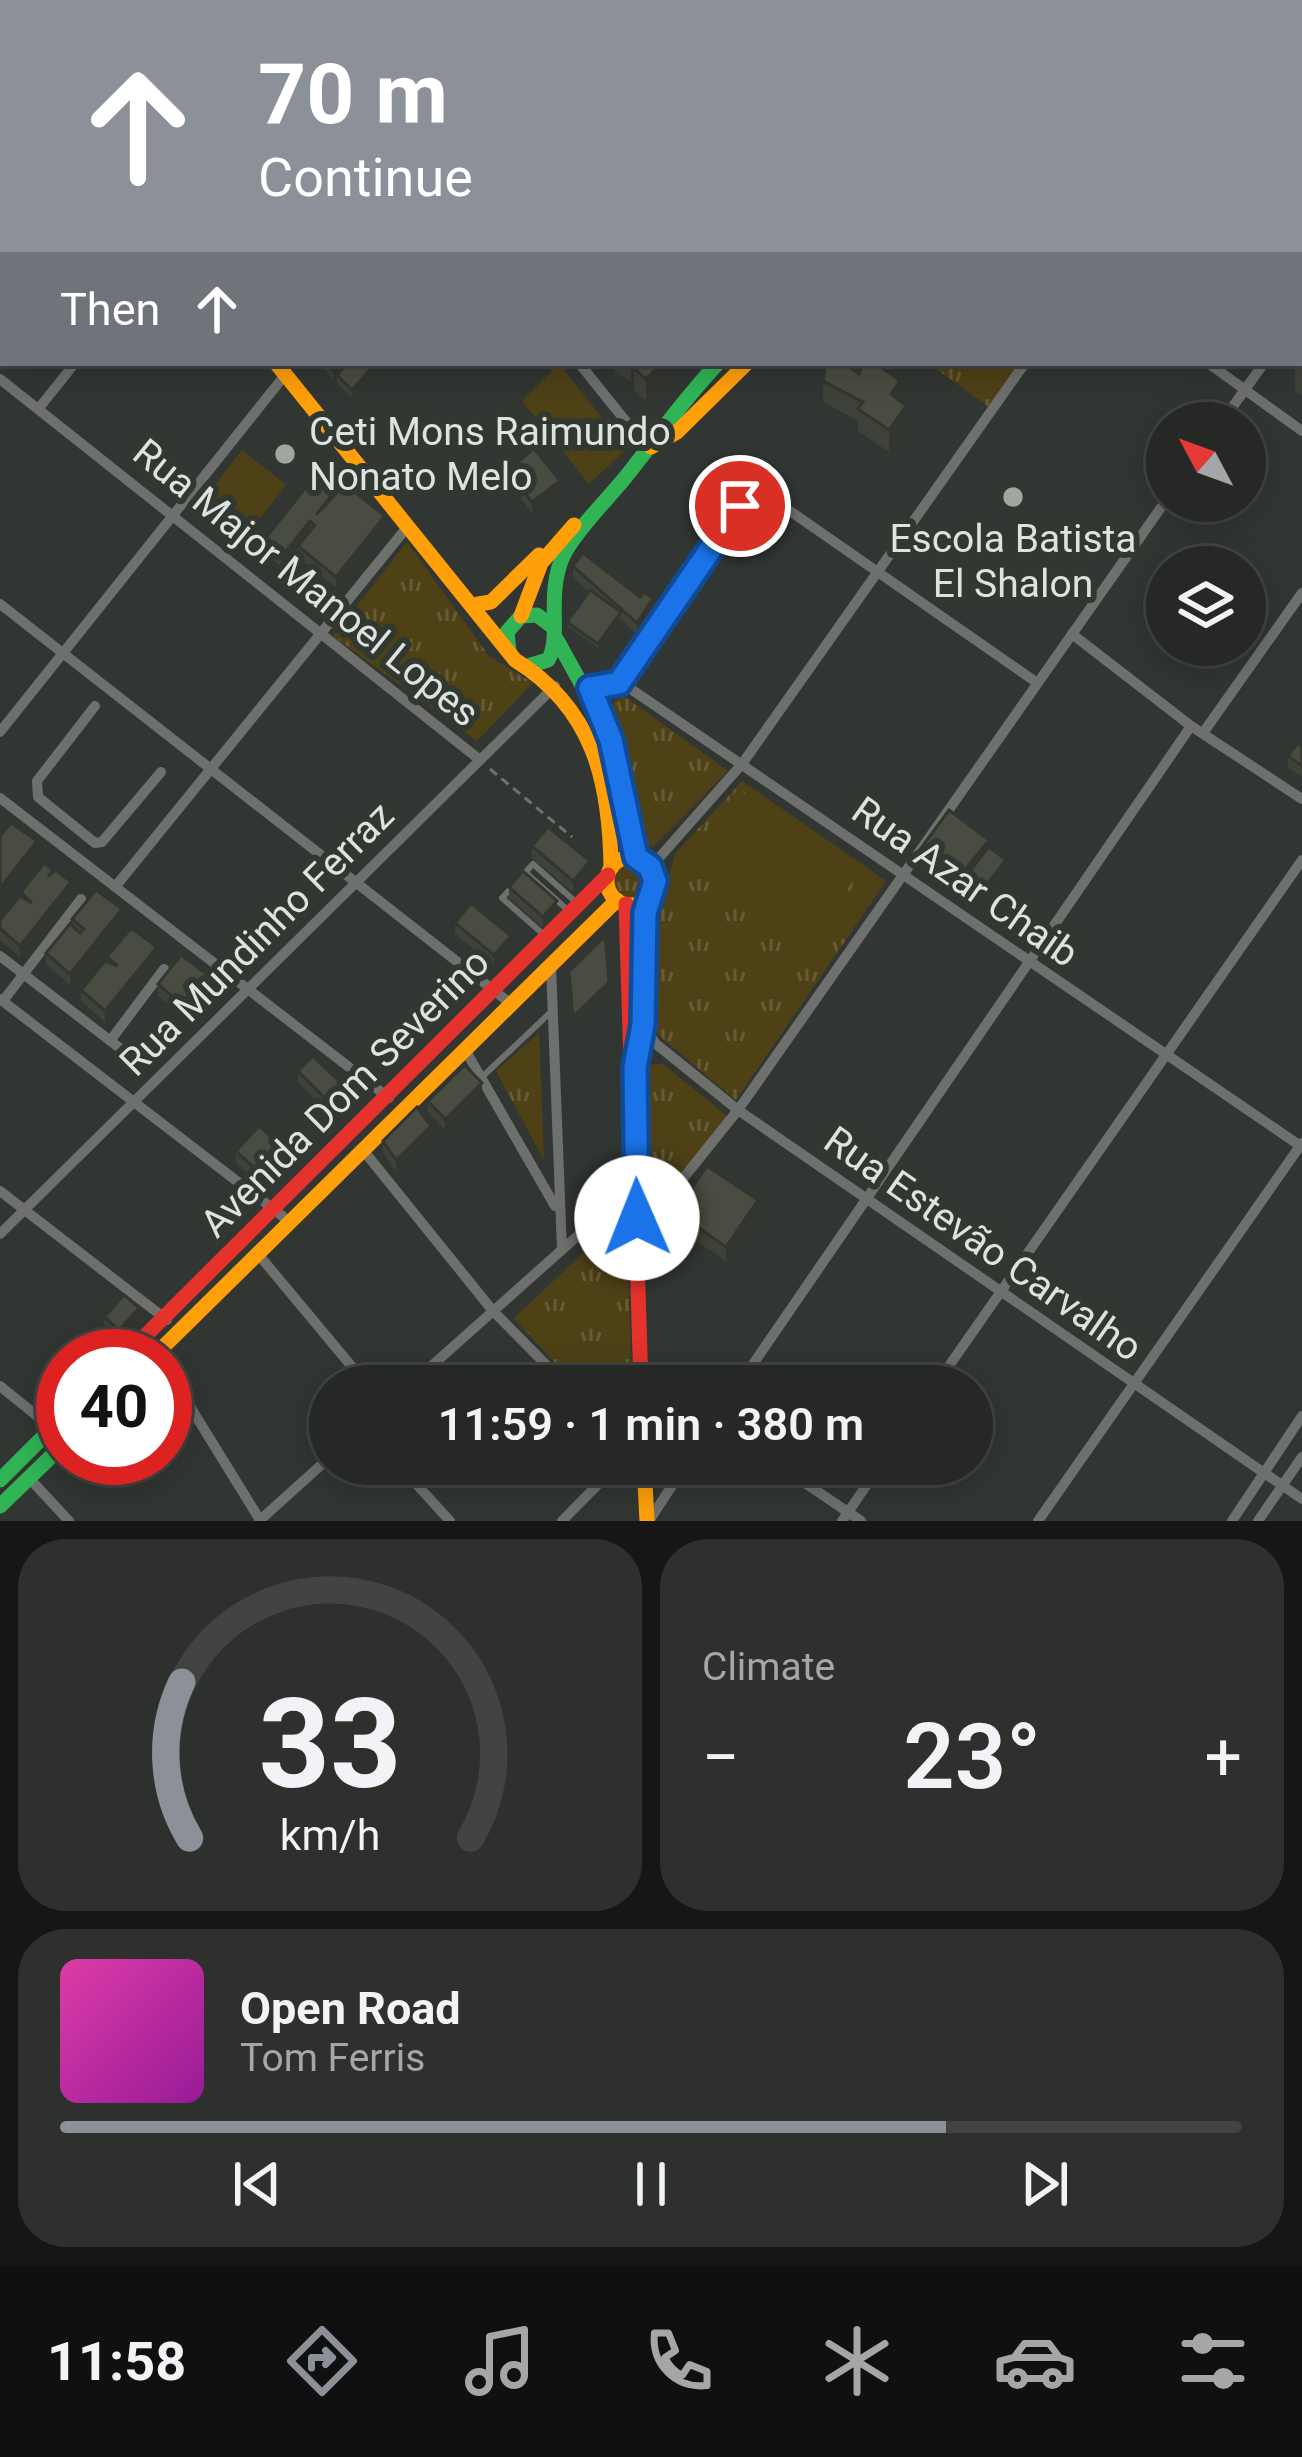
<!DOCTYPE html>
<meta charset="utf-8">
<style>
body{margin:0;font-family:Roboto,sans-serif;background:#2e302e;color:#f1f3f6;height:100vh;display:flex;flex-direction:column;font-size:45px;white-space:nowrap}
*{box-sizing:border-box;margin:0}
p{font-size:39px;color:#a4a6a7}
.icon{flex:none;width:66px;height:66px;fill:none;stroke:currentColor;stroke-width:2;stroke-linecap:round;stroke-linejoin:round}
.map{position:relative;height:1521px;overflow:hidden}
.details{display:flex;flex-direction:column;gap:18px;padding:18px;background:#151615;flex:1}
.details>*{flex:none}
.banner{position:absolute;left:0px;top:0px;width:1302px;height:366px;box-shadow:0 6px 30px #0003,0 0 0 3px #424443;background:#8c9099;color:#fff;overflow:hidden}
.needle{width:78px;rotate:311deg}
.buttons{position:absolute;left:1146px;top:402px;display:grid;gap:24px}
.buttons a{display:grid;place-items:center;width:120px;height:120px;border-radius:50%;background:#262826;box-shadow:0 6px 30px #0003,0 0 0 3px #424443;font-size:60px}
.speed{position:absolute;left:36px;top:1329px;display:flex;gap:24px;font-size:60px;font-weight:700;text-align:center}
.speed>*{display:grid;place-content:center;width:156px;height:156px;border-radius:50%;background:#262826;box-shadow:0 6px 30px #0003,0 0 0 3px #424443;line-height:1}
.speed .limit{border:18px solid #d22;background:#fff;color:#111}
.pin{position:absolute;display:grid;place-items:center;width:102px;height:102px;color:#fff;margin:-51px;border:6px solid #fff;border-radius:50%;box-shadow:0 3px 12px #0007}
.me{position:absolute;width:132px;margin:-66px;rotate:359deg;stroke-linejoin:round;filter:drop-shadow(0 0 9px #0008)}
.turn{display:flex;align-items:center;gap:42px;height:252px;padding:0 60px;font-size:54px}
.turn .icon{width:156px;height:156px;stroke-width:2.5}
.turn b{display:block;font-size:84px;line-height:102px}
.then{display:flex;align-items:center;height:114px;padding:0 60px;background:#0003;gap:24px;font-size:45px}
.big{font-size:90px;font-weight:600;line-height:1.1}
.details .tile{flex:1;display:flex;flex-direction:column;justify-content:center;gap:18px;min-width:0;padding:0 42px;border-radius:48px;background:#2e302e}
.details .dial{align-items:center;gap:0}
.dial svg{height:312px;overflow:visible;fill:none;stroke:#424443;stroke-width:7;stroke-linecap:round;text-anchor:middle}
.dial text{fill:#f1f3f6;stroke:none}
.song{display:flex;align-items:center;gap:36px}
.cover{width:144px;height:144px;border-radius:18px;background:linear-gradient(135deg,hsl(320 70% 55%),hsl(300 70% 35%))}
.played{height:12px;border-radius:6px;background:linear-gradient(90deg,#8c9099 75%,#424443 75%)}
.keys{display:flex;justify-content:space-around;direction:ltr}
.heat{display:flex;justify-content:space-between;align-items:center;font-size:66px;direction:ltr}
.details .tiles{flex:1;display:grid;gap:18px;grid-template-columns:1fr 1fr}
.tile:last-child{grid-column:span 2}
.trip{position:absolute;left:309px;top:1365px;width:684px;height:120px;border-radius:60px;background:#262826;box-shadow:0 6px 30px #0003,0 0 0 3px #424443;font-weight:600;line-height:120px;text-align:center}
.dock{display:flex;height:192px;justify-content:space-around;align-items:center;background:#0f100f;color:#a4a6a7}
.dock .icon{width:84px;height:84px}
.dock .active{color:#8c9099}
.dock b{font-size:54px;color:#f1f3f6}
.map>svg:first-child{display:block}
</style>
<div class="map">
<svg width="1302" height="1521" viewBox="0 0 1302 1521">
<defs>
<pattern id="grass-dots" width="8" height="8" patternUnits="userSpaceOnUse" patternTransform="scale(3)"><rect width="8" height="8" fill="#4f4116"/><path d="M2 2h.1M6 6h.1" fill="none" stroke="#685c37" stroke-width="1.8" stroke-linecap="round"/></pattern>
<pattern id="park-tufts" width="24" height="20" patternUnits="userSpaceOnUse" patternTransform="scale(3)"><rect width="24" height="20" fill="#4f4116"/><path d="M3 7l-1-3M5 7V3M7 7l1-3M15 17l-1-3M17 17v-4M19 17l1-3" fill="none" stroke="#685c37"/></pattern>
</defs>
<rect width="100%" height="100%" fill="#323632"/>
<polygon fill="url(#grass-dots)" points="0,0 379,0 3,5"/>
<g fill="url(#park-tufts)">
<polygon points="928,363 1020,363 989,407"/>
<polygon points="407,542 489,656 533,683 477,741 333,636"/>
<polygon points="621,694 728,771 653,847 638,841 607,710"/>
<polygon points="742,781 886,881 736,1100 656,1033 654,933 675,854"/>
<circle cx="631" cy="881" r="17"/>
<polygon points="539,1033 544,1160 496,1071"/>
<polygon points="663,1064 727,1116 682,1174 668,1171 653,1181 655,1204 681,1211 651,1254 642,1076 650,1065"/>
<polygon points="626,1213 632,1386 576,1386 514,1318"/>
</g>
<g fill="#4f4116">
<polygon points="559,364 627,449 589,484 522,401"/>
<polygon points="242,450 286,485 238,547 194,512"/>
<polygon points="738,789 858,874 810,942 690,856"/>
</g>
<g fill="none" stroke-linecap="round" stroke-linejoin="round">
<polyline stroke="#6f7270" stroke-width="3" stroke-dasharray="9 6" stroke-linecap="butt" points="490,769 572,837"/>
<g stroke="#6e706e" stroke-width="6">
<polyline points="939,3 942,0"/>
<polyline points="526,873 570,912"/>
<polyline points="522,876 533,864 578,904"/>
<polyline points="513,886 502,898 543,934"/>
<polyline points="481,1078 552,1011"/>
</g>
<g stroke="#6e706e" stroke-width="10">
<polyline points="705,0 708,3"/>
<polyline points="907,0 911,3"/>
<polyline points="950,0 953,3"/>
<polyline points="387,3 390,0"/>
<polyline points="606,3 609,0"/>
<polyline points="832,3 834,0"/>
<polyline points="1299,23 1302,19"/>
<polyline points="0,189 3,185"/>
<polyline points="1299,313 1302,309"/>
<polyline points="579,363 648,449"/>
<polyline points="1208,363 1302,431"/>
<polyline points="0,379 480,760"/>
<polyline points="39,408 75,363"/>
<polyline points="1221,423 1264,363"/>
<polyline points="0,604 510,1003"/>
<polyline points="1072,634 1191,726 1302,799"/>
<polyline points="619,683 754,486 1036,682"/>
<polyline points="590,688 625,685 1302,1147"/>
<polyline points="95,706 37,781 38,797 95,843 102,842 161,772"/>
<polyline points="0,732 285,375"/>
<polyline points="1203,733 1302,593"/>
<polyline points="0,798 389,1098"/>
<polyline points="651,867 742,764 1025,363"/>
<polyline points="115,887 408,526"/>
<polyline points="0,956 134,1059"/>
<polyline points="551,966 562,1250"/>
<polyline points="0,999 290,1222"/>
<polyline points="3,1001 81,899"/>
<polyline points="643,1025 656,1044 738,1110 1302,1499"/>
<polyline points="110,1041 164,969"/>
<polyline points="464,1048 555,1206"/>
<polyline points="363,1150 493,1311 567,1386"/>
<circle cx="669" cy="1189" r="14"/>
<polyline points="681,1181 738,1110 1167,499"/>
<polyline points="0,1191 167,1320"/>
<polyline points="0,1234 555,686"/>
<polyline points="258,1254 368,1386"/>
<polyline points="165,1366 260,1520"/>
<polyline points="0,1386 52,1428"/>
<polyline points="409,1386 637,1183"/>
<polyline points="738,1386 1191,726"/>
<polyline points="935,1386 1302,860"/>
<polyline points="398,1464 450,1521"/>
<polyline points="777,1464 861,1521"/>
<polyline points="29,1478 69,1521"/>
<polyline points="259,1521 330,1457"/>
<polyline points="562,1521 618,1464"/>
<polyline points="649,1521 686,1464"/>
<polyline points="842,1521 881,1464"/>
<polyline points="1038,1521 1302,1143"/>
<polyline points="1232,1521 1302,1416"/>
<polyline points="1258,1521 1302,1457"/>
</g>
<g stroke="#30b455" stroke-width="15">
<polyline points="1056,3 1058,0"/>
<polyline points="557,640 600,718 636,857"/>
<polyline points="509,651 507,632 521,616 537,615 553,627"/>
<path d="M531 665 548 660C563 637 544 593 565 552 580 526 605 502 624 479 656 439 682 401 718 363"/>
<polyline points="636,1064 642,932 652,891"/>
<polyline points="0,1480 63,1417"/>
<polyline points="0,1506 63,1445"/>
</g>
<g stroke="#ff9f0a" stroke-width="15">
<polyline points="1093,3 1096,0"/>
<polyline points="0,14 3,18"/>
<path d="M276 363 515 660C593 708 610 781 611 868"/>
<polyline points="651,447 677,432 747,363"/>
<polyline points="478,604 491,602 539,555"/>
<polyline points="521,616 541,563 574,525"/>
<circle cx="631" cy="881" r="24"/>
<polyline points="154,1356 617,900"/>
<polyline points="644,1464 647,1521"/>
</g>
<g stroke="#e5322d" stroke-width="15">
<polyline points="626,904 641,1386"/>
<polyline points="125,1356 608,875"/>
</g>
</g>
<g fill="#3f4238">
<polygon points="1302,349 1302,395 1295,391 1295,363 1299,363 1299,354"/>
<polygon points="320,363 383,363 352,397 337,383 337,376 334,380"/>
<polygon points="615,363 683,363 646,401 634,390 634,377 631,381 615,372"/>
<polygon points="823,381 900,402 906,428 889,452 858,431 858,421 823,402"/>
<polygon points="512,467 560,492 532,513 521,499 522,487 512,478"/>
<polygon points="350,483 348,486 385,527 336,588 298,557 298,548 282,567 264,552 264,540"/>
<polygon points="573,566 653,610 637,634 619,618 598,648 567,626 567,622 589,592 573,577"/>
<polygon points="1302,747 1302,777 1288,768 1288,756"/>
<polygon points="532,846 590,872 573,892 532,858"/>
<polygon points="989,847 1006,864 974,905 919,862 919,851"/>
<polygon points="53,872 71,893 20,957 0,940 0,920 21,897 21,892"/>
<polygon points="509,887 557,912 543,928 509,898"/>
<polygon points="72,919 122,920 70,985 46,964 46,953 72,926"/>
<polygon points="455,923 511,947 494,966 455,934"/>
<polygon points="107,957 157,958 105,1022 81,1001 81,990 107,962"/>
<polygon points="158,984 207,985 182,1016 158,996"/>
<polygon points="298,1071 349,1102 334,1118 298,1082"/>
<polygon points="482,1095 445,1130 428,1112 428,1101"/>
<polygon points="431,1137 396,1172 383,1152 383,1141"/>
<polygon points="236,1151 289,1165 266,1190 236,1163"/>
<polygon points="676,1212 758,1215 726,1261 676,1227"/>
<polygon points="139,1316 119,1337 104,1324 104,1317"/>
</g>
<g fill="#33362e">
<polygon points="343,363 350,363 334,380 334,372"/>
<polygon points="376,363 383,363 352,397 352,390"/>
<polygon points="631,363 643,363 634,368 634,377 631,381"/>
<polygon points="662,363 683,363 646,401 646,379"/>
<polygon points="900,381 900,403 891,394"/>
<polygon points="906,406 906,428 889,452 889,430"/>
<polygon points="350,472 350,483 316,526 316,515"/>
<polygon points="560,481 560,492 532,513 532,502"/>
<polygon points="385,516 385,527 336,588 336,577"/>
<polygon points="310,521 310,532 282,567 282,556"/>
<polygon points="653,598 653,610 637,634 637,623"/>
<polygon points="618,617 619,618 598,648 598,644"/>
<polygon points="989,840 989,851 957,887 957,880"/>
<polygon points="37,841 37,853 0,899 0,888"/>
<polygon points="1006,860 1006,864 974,905 974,901"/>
<polygon points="590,861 590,872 573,892 573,881"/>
<polygon points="71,882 71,893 20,957 20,946"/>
<polygon points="557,901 557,912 543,928 543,917"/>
<polygon points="122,909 122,920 70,985 70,974"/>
<polygon points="511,936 511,947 494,966 494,955"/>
<polygon points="157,947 157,958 105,1022 105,1011"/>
<polygon points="207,974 207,985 182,1016 182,1005"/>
<polygon points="609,982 609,993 573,1028 573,1017"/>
<polygon points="482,1083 482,1095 445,1130 445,1119"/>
<polygon points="349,1091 349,1102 334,1118 334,1107"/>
<polygon points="431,1126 431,1137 396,1172 396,1160"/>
<polygon points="289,1154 289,1165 266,1190 266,1179"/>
<polygon points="758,1200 758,1215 726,1261 726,1247"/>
<polygon points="139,1308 139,1316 119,1337 119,1330"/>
</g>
<g fill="#494d41" stroke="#33362e" stroke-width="3">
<polygon points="621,0 650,0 651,2 653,0 678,0 680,2 619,3"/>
<polygon points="326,363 343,363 334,372"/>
<polygon points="348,363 376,363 352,390 337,375"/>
<polygon points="639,363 662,363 646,379 634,368"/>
<polygon points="826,363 844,363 859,374 863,363 876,363 900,381 891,394 906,406 889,430 858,409 863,402 823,381"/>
<polygon points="534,448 560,481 532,502 521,488 529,482 512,467"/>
<polygon points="331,456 350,472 316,515 345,484 385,516 336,577 298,546 315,525 310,521 282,556 264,540"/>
<polygon points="583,553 640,597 644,592 653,598 637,623 573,566"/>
<polygon points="590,590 621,612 598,644 567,622"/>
<polygon points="1297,744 1302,747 1302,766 1288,756"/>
<polygon points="949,810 989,840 957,880 919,851"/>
<polygon points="11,823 37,841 0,888 0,836"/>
<polygon points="548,827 590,861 573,881 532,846"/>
<polygon points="989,847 1006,860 974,901 957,887"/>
<polygon points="44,863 53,870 48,876 56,870 71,882 20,946 0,928 0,920 20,896 32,903 21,892"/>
<polygon points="523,871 557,901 543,917 509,887"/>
<polygon points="96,890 122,909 70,974 46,953 70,924 80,933 84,929 72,919"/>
<polygon points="471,903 511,936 494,955 455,923"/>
<polygon points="131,928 157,947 105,1011 81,990 105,961 118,966 107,957"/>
<polygon points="605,936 609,982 573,1017 569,972"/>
<polygon points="181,955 207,974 182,1005 158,984"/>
<polygon points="313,1056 349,1091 334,1107 298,1071"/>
<polygon points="465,1065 482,1083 445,1119 428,1101"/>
<polygon points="417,1107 431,1126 396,1160 383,1141"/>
<polygon points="259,1126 289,1154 266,1179 236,1151"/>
<polygon points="707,1166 758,1200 726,1247 676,1212"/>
<polygon points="124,1295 139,1308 119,1330 104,1317"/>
</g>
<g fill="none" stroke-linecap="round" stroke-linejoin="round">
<defs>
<polyline id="route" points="637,1218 635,1067 643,1025 645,913 655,881 650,867 636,857 611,740 590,688 619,683 740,506"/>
</defs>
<use href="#route" stroke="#114b97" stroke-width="30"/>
<use href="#route" stroke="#1a73e8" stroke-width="21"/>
</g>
<g fill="#a2a6a2" stroke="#303831" stroke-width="4.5">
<circle cx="285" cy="454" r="12"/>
<circle cx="1013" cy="497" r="12"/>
</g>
<g text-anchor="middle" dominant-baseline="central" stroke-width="12" stroke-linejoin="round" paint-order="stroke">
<g font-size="39" fill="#dee3df" stroke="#303831" text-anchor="start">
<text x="309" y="432">Ceti Mons Raimundo<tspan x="309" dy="45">Nonato Melo</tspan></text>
<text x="1013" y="539" text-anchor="middle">Escola Batista<tspan x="1013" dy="45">El Shalon</tspan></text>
</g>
<g font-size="39" fill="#dee3df" stroke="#303831">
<text transform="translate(306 583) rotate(39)">Rua Major Manoel Lopes</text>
<text transform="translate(965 882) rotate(35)">Rua Azar Chaib</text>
<text transform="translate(257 939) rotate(-45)">Rua Mundinho Ferraz</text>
<text transform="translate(345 1093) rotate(-45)">Avenida Dom Severino</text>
<text transform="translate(983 1244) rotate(35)">Rua Estevão Carvalho</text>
</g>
</g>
</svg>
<div class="buttons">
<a><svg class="needle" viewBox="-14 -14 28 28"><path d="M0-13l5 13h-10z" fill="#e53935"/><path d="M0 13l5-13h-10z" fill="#a4a6a7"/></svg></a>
<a><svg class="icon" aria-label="layers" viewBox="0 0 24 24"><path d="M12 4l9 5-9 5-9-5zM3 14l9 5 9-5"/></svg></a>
</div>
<div class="speed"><div class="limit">40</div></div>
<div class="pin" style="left:740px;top:506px;background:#d93025"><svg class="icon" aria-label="arrive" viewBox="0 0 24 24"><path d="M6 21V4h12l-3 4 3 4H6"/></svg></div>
<svg class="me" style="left:637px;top:1218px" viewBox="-20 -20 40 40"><circle r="19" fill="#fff"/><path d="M0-13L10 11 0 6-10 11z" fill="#1a73e8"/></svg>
<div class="trip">11:59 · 1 min · 380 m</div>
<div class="banner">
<div class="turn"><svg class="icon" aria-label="ahead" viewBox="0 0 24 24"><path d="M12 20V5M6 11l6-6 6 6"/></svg><div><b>70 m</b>Continue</div></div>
<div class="then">Then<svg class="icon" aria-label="ahead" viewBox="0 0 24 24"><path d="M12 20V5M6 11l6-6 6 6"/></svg></div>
</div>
</div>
<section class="details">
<div class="tiles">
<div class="tile dial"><svg viewBox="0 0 100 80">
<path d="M14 69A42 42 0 1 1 86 69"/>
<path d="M14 69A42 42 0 0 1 12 29" stroke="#8c9099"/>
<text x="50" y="56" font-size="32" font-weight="700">33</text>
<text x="50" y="72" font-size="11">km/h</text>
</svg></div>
<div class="tile"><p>Climate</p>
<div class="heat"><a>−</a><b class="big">23°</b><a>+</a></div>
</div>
<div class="tile">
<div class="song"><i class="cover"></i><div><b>Open Road</b><p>Tom Ferris</p></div></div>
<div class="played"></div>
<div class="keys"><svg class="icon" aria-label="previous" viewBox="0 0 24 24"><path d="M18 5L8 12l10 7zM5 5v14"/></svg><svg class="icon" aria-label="pause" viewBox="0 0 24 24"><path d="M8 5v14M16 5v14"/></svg><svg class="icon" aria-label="next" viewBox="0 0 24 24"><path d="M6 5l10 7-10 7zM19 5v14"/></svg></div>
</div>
</div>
</section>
<nav class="dock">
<b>11:58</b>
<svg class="icon active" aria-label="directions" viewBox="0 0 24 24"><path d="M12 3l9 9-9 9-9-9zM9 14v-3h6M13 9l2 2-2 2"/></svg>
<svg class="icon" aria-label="music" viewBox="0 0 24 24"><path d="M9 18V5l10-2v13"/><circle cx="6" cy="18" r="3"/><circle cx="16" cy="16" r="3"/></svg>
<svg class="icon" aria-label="phone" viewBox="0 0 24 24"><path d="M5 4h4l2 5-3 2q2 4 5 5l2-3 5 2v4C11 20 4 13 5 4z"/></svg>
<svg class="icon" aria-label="climate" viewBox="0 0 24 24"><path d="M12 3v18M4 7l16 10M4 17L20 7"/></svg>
<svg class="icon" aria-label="car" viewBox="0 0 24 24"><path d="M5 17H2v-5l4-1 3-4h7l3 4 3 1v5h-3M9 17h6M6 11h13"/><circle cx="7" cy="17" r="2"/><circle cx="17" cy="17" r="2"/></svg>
<svg class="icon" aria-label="filters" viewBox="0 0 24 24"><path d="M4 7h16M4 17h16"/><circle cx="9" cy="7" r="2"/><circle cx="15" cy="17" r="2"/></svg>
</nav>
